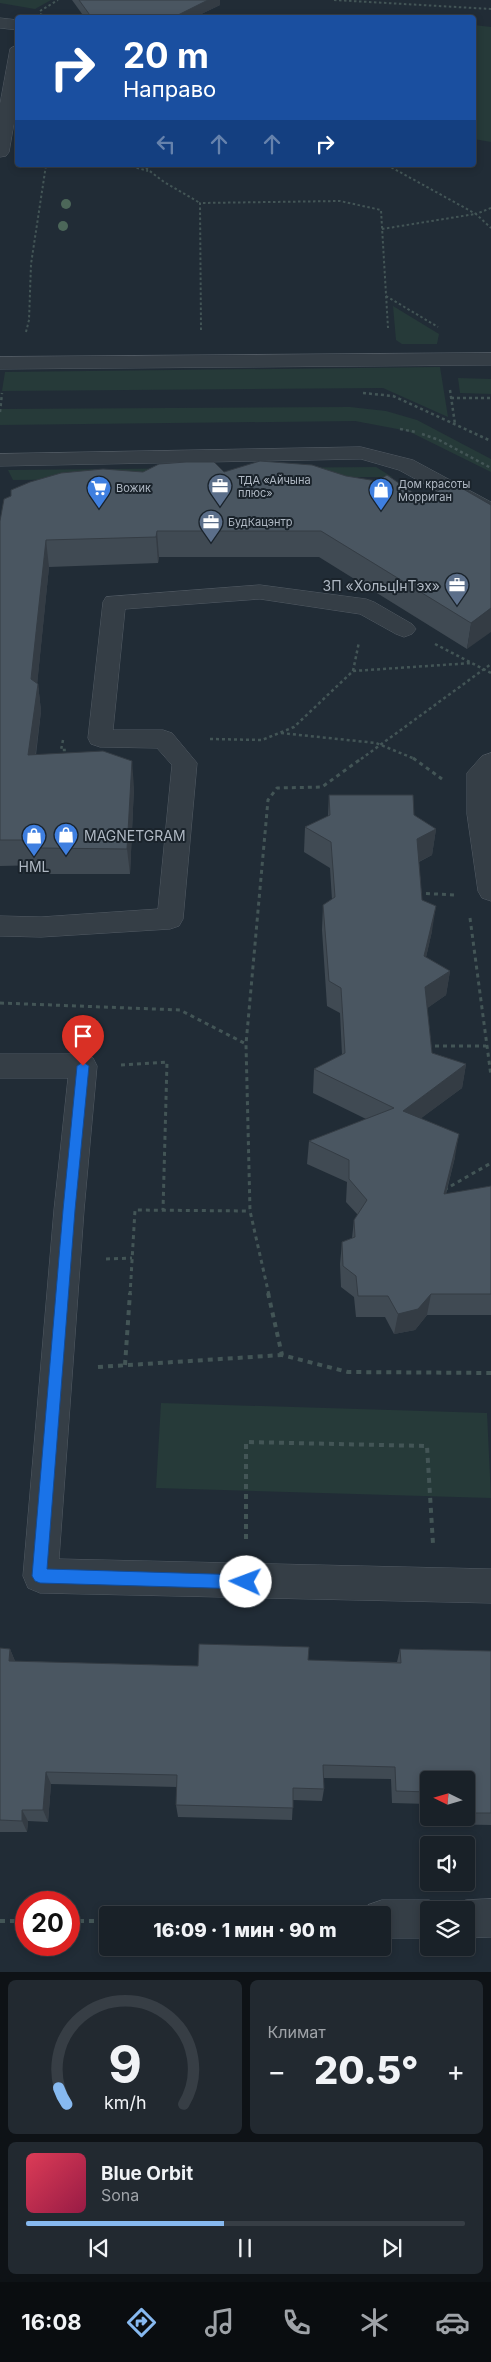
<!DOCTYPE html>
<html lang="ru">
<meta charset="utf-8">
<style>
body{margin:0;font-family:Inter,sans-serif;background:#222930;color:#f1f3f6;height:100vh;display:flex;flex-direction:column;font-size:19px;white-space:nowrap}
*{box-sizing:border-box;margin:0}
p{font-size:16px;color:#9fa3a8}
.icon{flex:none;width:28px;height:28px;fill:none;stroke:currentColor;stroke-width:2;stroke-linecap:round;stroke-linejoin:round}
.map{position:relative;height:1972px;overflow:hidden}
.panel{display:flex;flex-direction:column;gap:8px;padding:8px;background:#0e1216;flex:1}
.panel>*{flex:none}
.hud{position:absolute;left:15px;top:15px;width:461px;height:152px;border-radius:5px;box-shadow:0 2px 8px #0003,0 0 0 1px #373e45;background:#1a4fa0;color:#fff;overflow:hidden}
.needle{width:32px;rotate:275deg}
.fabs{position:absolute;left:420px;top:1771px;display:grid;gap:10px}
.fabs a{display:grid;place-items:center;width:55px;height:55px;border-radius:5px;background:#192128;box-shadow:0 2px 8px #0003,0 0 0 1px #373e45;font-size:25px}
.speed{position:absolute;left:15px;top:1891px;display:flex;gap:10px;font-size:25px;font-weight:700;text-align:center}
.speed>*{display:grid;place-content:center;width:65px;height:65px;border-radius:50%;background:#192128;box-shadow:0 2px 8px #0003,0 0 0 1px #373e45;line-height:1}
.speed .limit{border:8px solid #d22;background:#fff;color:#111}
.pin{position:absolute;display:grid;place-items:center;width:42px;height:42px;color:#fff;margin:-51px -21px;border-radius:50% 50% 50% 0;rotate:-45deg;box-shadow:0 0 5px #0007}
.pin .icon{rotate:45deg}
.me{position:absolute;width:55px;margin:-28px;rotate:272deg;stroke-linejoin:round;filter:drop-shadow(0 0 4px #0008)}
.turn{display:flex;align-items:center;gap:18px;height:105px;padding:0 25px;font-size:22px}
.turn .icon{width:65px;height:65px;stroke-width:2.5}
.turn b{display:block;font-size:35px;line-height:42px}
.lanes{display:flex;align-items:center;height:48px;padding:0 25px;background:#0003;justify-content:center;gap:25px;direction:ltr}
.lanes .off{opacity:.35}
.big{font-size:38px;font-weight:800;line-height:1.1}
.panel .widget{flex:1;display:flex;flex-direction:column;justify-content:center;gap:8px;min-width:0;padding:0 18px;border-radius:8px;background:#222930}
.panel .dial{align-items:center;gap:0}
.dial svg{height:130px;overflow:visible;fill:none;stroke:#373e45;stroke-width:7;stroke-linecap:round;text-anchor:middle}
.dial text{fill:#f1f3f6;stroke:none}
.song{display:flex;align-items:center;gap:15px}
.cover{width:60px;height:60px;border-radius:8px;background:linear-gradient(135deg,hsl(350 70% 55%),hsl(340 70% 35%))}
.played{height:5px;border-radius:2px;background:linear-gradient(90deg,#87b9f0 45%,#373e45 45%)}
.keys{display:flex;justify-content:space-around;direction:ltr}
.heat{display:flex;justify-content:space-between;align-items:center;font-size:28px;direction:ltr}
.panel .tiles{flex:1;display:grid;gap:8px;grid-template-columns:1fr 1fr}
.widget:last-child{grid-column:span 2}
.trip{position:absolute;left:99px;top:1906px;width:292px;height:50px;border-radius:5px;background:#192128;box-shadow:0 2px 8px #0003,0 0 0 1px #373e45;font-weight:800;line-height:50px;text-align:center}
.tabs{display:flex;height:80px;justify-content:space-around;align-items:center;background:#0a0d10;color:#9fa3a8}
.tabs .icon{width:35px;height:35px}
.tabs .selected{color:#87b9f0}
.tabs b{font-size:22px;color:#f1f3f6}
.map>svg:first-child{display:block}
</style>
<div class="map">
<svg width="491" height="1972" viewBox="0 0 491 1972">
<rect width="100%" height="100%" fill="#212c36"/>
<g fill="#263a39">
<polygon points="0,0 51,0 35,9 0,3"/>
<polygon points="474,25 491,27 491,142 474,139"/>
<polygon points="393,306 439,334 437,344 402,344 396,340"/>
<polygon points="440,367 448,417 383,388 2,391 5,372"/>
<polygon points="458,378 491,379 491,394 460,393"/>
<polygon points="350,407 386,411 417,420 491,459 491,472 408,431 355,421 0,425 0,409"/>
<polygon points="376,467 392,477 254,477 255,468"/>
<polygon points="214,468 215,478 13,480 8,470"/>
<polygon points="161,1403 487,1413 491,1498 156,1488"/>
</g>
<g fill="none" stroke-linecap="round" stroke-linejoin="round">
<defs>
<g id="minor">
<polygon points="0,18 18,20 18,30 0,28"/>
<polygon points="18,44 18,100 9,152 6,156 0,157 0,104 10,49"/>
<polygon points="491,353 491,365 0,369 0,357"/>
<polygon points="361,447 413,460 491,502 491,518 483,516 399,470 361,459 0,466 0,454"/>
<polygon points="260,585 366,599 374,602 412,624 416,629 412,634 404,637 396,634 360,614 260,599 125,609 113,730 163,730 172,733 197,763 183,919 179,926 170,929 41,937 0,936 0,916 41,917 158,909 172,765 157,748 100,747 91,744 88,738 103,602 106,597"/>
<polygon points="491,753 491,901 482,898 478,891 467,814 467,773 482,756"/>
<polygon points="0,1054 83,1054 93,1058 97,1066 84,1210 59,1559 491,1569 491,1603 40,1593 28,1588 23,1576 54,1210 68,1078 0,1078"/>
<polygon points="491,1899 491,1937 466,1938 466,1910 450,1910 452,1905 466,1900"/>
<polygon points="382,1900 429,1900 443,1905 445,1910 429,1910 429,1938 382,1938 382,1915 364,1915 368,1905"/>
</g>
</defs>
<use href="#minor" stroke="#525b64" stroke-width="1"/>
<g stroke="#435556" stroke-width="2" stroke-dasharray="2.5 2.5" stroke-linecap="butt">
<polyline points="334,0 491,9"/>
<polyline points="40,11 58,0"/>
<polyline points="40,14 49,18"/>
<polyline points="127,165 148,171"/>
<polyline points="142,165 164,182 200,203"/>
<polyline points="387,165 476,214"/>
<polyline points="491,208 476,214 491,228"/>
<polyline points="382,229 475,214"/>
<polyline points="386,296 438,327"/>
<polyline points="201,330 200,203 340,201 381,210 388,328"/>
<polyline points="26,332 29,320 31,264 46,165"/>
</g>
<g stroke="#435556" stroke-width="2.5" stroke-dasharray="3 3" stroke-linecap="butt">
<polyline points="450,390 455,424"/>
<polyline points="363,393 393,396 491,441"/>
<polyline points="451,398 491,398"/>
<polyline points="0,412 2,393"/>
<polyline points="400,429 416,432"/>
<polyline points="422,434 439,440 491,468"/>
<polyline points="435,644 491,673"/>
<polyline points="353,671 359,642"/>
<polyline points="281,733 376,743 415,759"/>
<polyline points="210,739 262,740 294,727 353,671 472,663"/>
<polyline points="63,740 61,750 67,750"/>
<polyline points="361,759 491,664"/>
</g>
<g stroke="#435556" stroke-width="3" stroke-dasharray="4 4" stroke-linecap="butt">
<polyline points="413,758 442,779"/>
<polyline points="418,893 454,895"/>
<polyline points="470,918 491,1076"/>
<polyline points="0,1003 180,1010 246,1044"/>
<polyline points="427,1046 486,1046"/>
<polyline points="121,1065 167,1062 163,1210"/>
<polyline points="444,1190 491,1163"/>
<polyline points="106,1259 132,1258"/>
<polyline points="130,1295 135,1210 250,1211"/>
<polyline points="269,1295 250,1211 246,1044 268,800 277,788 322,787 362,758"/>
</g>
<g stroke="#435556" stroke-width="4" stroke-dasharray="5 5" stroke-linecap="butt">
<polyline points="268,1293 282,1355 348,1372 491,1373"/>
<polyline points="125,1365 130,1293"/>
<polyline points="98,1367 282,1355"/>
<polyline points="246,1539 246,1442 427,1446 433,1544"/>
<polyline points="0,1921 26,1921"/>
<polyline points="69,1921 108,1921"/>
</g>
<use href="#minor" fill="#353e46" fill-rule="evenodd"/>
</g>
<g fill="#4c6759">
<circle cx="66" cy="204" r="5"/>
<circle cx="63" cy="226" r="5"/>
</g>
<g fill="#404a53">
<polygon points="72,0 220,0 220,5 193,18 85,18"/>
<polygon points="143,472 224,472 346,476 424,500 491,505 467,649 319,557 159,557 158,563 49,567 37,684 38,684 41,711 36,755 134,787 130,874 45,874 44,865 0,866 0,521"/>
<polygon points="329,795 414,815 436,829 432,855 419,862 422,900 432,931 426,957 450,971 446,995 427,1008 432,1053 466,1064 462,1088 421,1118 455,1157 446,1194 491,1186 491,1315 427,1315 415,1330 394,1334 385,1317 356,1317 354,1297 341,1287 340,1264 342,1242 352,1238 354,1220 358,1215 346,1202 347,1182 307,1164 309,1141 366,1119 313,1093 314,1069 342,1055 340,1013 327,1006 322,930 323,905 332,900 330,868 304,852 305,827 328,816"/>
<polygon points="0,1648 10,1649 15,1661 198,1666 308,1660 397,1662 400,1649 491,1651 491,1825 437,1824 437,1818 466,1818 466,1780 429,1780 429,1804 392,1803 391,1779 323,1778 324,1789 322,1801 293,1800 292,1820 178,1817 176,1805 177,1787 51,1784 48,1822 28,1821 27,1832 0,1832"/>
</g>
<g fill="#343c44">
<polygon points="208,0 220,0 220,5 193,18 172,18"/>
<polygon points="157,531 159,557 158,563 156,537"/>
<polygon points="46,540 49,567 35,706 31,679"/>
<polygon points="491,608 491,632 467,649 471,623"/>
<polygon points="38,684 41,711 32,781 28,755"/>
<polygon points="132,761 134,787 130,874 127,849"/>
<polygon points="436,829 432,855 414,864 417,839"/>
<polygon points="436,906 432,931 421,980 424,956"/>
<polygon points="450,971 446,995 422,1012 425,987"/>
<polygon points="466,1064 462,1088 400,1134 403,1111"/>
<polygon points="459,1134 455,1157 440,1216 444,1194"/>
<polygon points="431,1294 427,1315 415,1330 394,1334 398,1314"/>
<polygon points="10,1649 16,1664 9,1661"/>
<polygon points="46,1772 51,1784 48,1822 43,1810"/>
<polygon points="22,1810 28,1821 27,1832 22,1821"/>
</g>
<g fill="#4a5661" stroke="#343c44">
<polygon points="79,0 208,0 172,18 92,18"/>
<polygon points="260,461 312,465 346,476 377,481 387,475 424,500 451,482 491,505 491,608 471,623 321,531 157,531 156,537 46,540 31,679 38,684 28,755 103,751 132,761 127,849 41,848 41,840 0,840 0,521 4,499 11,496 11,490 30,482 61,473 103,469 143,472 159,464 186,462 214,462 224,472"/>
<polygon points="329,795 413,795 414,815 436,829 417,839 422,900 436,906 424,956 450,971 425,987 432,1053 466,1064 403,1111 459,1134 444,1194 491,1186 491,1294 431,1294 418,1309 398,1314 388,1296 358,1296 356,1276 343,1266 342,1242 355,1237 354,1220 367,1200 349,1179 349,1160 309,1141 394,1108 314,1069 345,1053 341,988 329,981 323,905 335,897 331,842 305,827 330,815"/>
<polygon points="199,1644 309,1647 308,1660 401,1663 400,1649 491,1651 491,1813 466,1813 466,1780 429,1780 429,1792 396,1791 395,1767 323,1765 324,1789 293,1788 293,1808 176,1805 177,1775 46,1772 43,1810 22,1810 22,1821 0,1820 0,1648 10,1649 9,1661 198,1666"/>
</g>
<polygon fill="#1a73e8" stroke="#114b97" points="83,1062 89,1066 75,1210 47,1569 246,1575 251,1577 253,1582 251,1587 246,1589 40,1583 35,1581 32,1576 63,1210 77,1066"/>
<defs>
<symbol id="office-pin" viewBox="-11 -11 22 30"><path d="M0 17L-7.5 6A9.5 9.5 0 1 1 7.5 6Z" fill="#5c6f8a" stroke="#1a232b"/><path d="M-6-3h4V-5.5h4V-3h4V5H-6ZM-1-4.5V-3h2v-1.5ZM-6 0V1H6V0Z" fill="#fff"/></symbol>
<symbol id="supermarket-pin" viewBox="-11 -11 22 30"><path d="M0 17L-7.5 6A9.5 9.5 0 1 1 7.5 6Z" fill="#3f7fe0" stroke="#1a232b"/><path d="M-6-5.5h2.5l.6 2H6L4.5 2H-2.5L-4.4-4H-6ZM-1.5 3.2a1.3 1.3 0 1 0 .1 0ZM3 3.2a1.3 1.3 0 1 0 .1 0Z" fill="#fff"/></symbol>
<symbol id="shop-pin" viewBox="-11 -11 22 30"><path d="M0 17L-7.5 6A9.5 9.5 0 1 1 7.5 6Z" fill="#3f7fe0" stroke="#1a232b"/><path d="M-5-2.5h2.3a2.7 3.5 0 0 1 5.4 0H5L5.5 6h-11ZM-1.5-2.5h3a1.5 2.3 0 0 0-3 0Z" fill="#fff"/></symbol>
</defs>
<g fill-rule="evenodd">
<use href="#office-pin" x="206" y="472" width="28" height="38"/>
<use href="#supermarket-pin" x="85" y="474" width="28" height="38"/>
<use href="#shop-pin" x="367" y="476" width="28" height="38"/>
<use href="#office-pin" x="197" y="508" width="28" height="38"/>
<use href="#office-pin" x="443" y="571" width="28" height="38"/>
<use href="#shop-pin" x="52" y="821" width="28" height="38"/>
<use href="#shop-pin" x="20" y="822" width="28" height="38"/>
</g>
<g text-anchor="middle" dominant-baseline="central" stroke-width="4" stroke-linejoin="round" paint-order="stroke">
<g font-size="11" fill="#afb8c3" stroke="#1a232b" text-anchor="start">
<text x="238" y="480">ТДА «Айчына<tspan x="238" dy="13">плюс»</tspan></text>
<text x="398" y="484">Дом красоты<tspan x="398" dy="13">Морриган</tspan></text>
<text x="116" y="488">Вожик</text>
<text x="228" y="522">БудКацэнтр</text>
</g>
<g font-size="14" fill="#afb8c3" stroke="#1a232b" text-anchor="end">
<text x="440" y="585">ЗП «ХольцIнТэх»</text>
<text x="84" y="835" text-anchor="start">MAGNETGRAM</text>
<text x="34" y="866" text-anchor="middle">HML</text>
</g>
</g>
</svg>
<div class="fabs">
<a><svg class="needle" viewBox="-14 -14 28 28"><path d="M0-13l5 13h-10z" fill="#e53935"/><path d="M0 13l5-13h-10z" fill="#9fa3a8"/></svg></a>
<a><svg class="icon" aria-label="sound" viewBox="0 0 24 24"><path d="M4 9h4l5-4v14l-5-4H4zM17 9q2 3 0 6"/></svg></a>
<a><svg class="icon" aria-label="layers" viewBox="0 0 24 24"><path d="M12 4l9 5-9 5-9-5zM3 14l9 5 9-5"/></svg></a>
</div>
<div class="speed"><div class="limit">20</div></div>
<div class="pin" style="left:83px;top:1066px;background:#d93025"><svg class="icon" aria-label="arrive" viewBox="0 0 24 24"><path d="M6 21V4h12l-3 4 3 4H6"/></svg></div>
<svg class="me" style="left:246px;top:1582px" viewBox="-20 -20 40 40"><circle r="19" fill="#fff"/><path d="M0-13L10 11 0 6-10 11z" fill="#1a73e8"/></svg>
<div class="trip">16:09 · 1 мин · 90 m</div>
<div class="hud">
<div class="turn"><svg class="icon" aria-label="right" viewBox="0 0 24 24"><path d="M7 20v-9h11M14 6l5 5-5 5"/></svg><div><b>20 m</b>Направо</div></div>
<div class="lanes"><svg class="icon off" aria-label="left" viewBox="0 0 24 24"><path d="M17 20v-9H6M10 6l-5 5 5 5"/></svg><svg class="icon off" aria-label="ahead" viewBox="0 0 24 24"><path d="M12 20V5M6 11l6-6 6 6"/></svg><svg class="icon off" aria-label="ahead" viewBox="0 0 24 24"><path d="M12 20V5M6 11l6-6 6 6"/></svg><svg class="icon" aria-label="right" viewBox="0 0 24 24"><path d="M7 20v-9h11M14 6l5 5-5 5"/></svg></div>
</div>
</div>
<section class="panel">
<div class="tiles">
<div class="widget dial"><svg viewBox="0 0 100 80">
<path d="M14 69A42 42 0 1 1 86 69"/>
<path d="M14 69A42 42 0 0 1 9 59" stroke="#87b9f0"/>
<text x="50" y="56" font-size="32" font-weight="700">9</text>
<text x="50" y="72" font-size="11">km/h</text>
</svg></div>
<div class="widget"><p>Климат</p>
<div class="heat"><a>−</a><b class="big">20.5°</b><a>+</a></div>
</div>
<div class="widget">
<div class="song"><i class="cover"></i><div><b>Blue Orbit</b><p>Sona</p></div></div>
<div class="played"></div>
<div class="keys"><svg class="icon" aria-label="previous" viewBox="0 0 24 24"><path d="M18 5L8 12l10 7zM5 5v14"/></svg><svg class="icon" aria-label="pause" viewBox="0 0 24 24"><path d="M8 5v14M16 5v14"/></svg><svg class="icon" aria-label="next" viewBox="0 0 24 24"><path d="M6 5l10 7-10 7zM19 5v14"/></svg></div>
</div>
</div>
</section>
<nav class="tabs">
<b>16:08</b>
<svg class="icon selected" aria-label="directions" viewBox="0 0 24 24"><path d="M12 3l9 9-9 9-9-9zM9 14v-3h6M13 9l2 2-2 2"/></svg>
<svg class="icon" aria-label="music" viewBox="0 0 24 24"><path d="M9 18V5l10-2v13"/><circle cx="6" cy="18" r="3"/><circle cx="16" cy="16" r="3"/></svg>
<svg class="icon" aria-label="phone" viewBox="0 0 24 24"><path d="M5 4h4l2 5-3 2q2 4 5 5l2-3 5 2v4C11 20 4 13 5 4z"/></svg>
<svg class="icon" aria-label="climate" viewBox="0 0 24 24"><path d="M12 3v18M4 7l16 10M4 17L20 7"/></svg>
<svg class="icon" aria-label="car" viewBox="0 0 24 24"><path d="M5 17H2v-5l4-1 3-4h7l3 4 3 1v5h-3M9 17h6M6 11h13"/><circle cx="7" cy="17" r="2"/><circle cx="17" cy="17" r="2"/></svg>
</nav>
